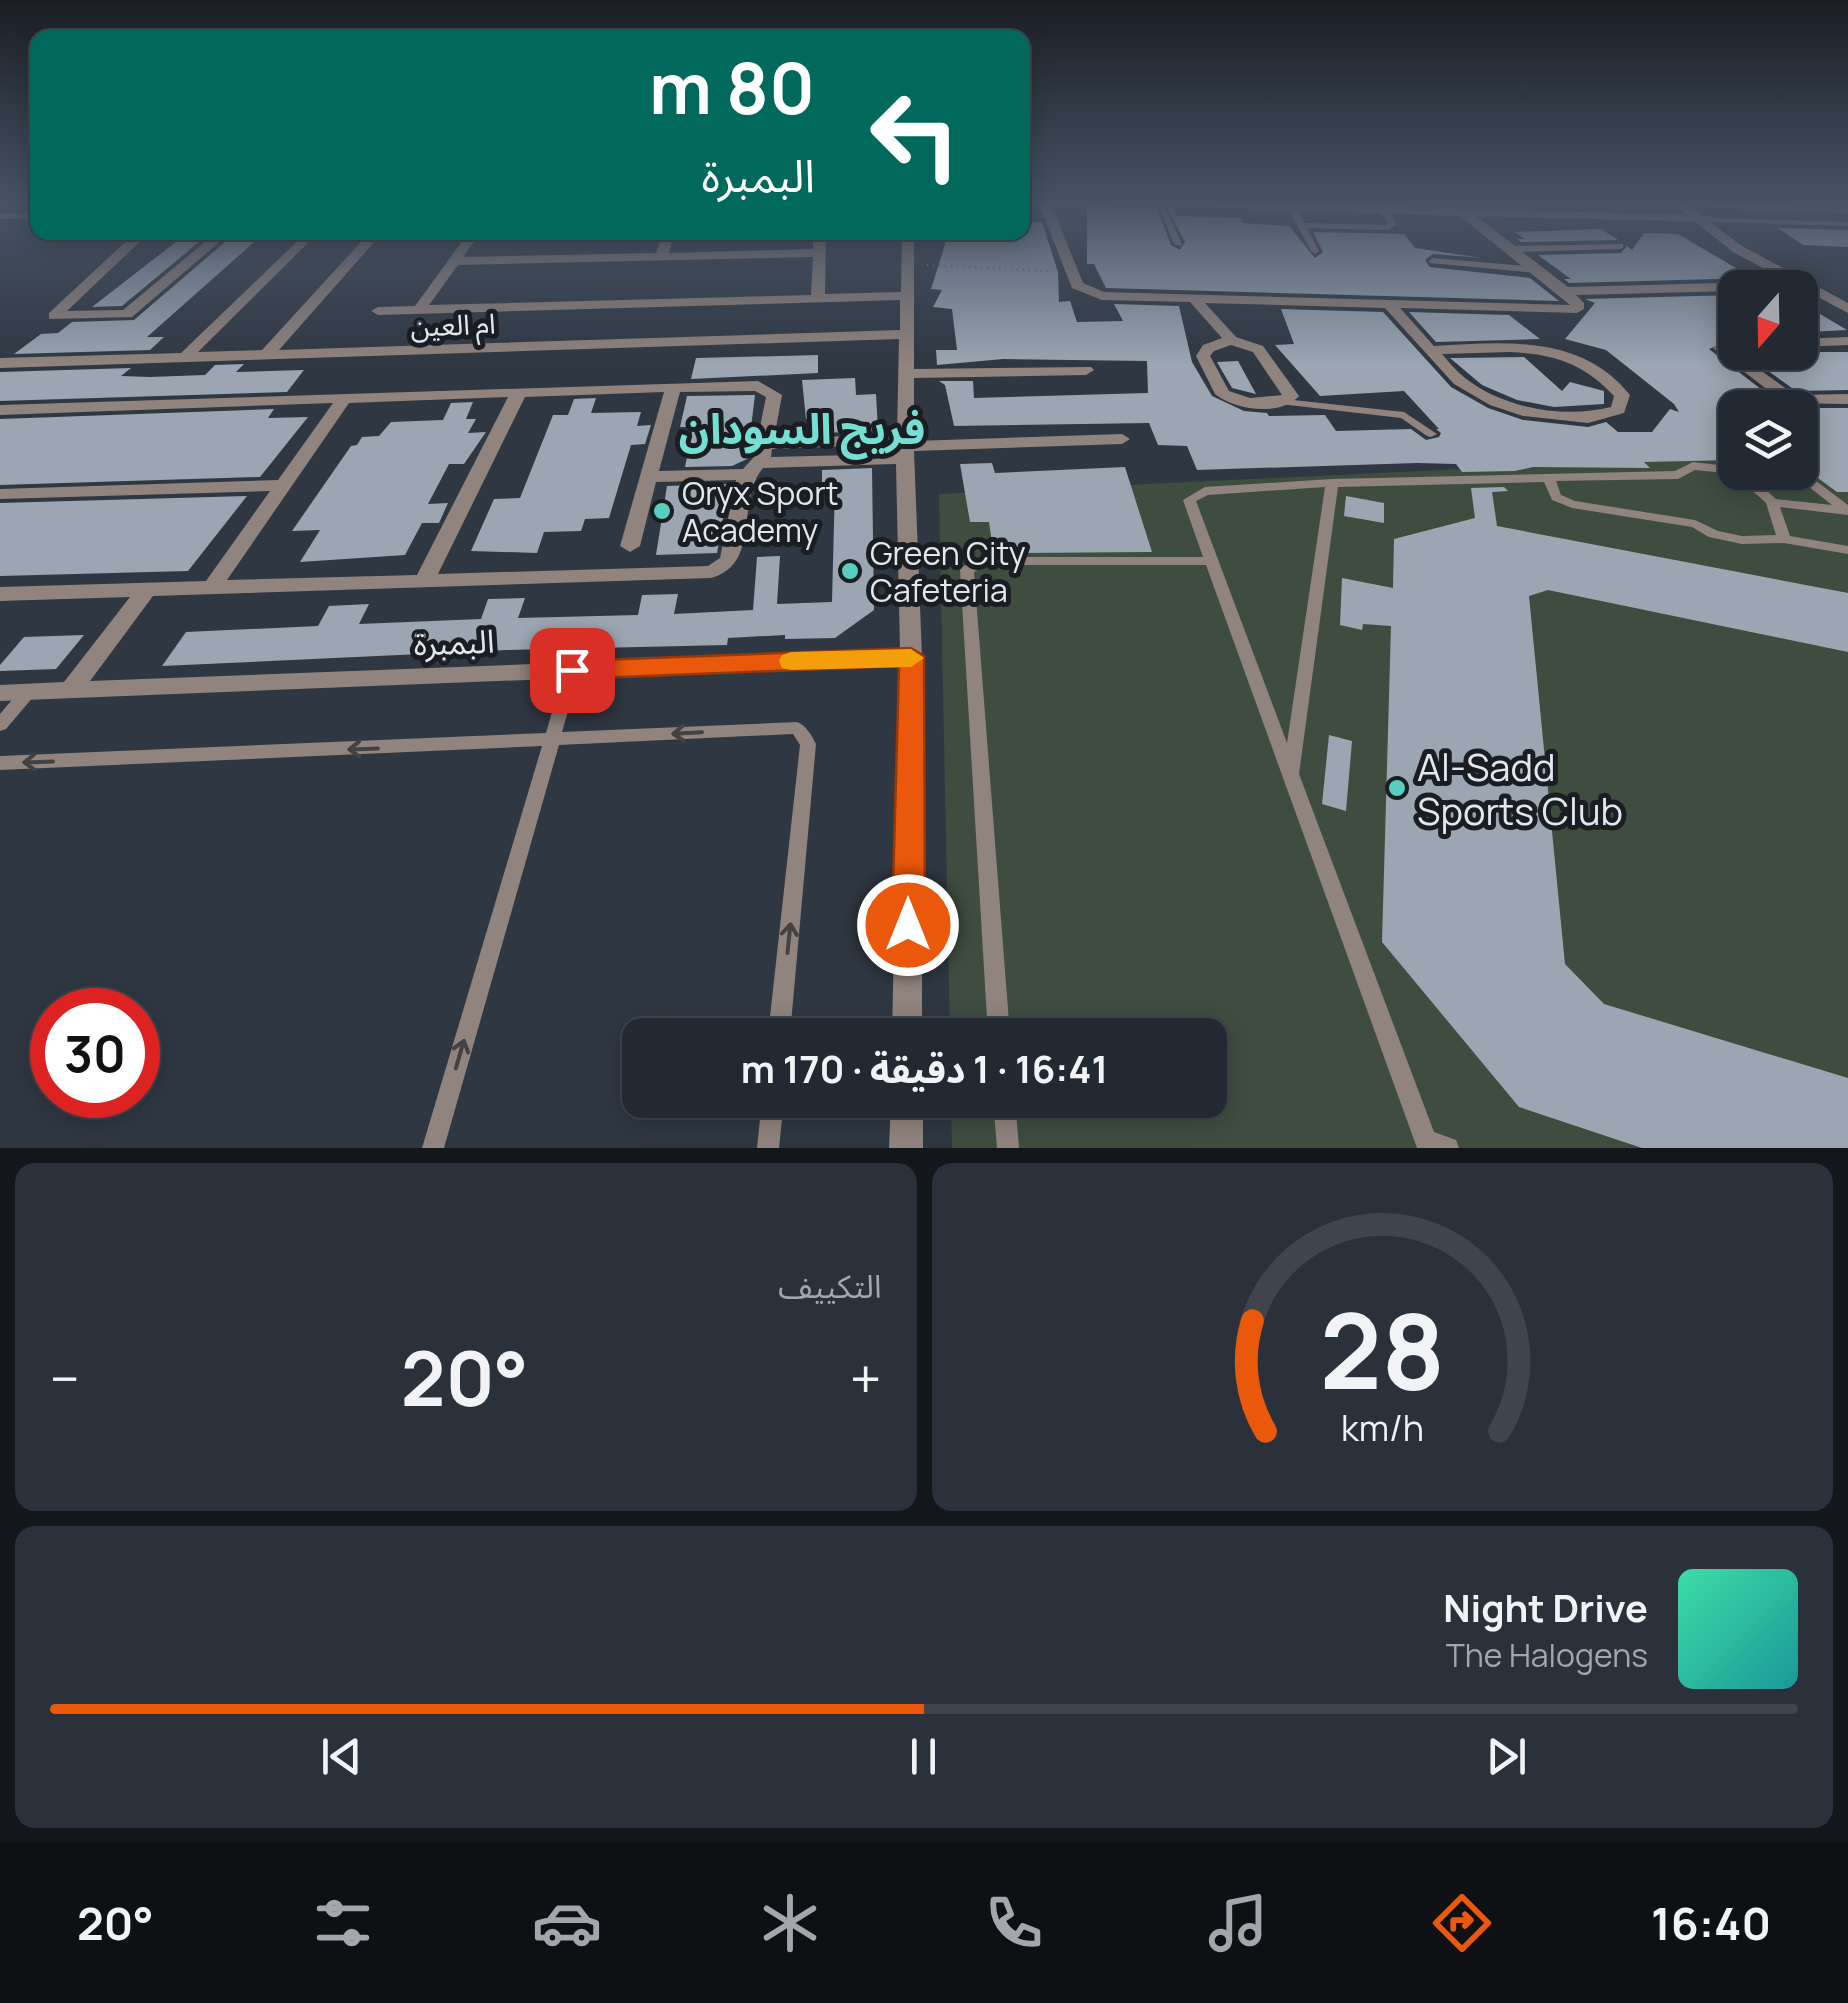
<!DOCTYPE html>
<html lang="ar">
<meta charset="utf-8">
<style>
body{margin:0;font-family:Manrope,"Noto Sans Arabic",sans-serif;background:#2b313a;color:#f1f3f6;direction:rtl;height:100vh;display:flex;flex-direction:column;font-size:38px;white-space:nowrap}
*{box-sizing:border-box;margin:0}
p{font-size:32px;color:#a3a6ac}
.icon{flex:none;width:55px;height:55px;fill:none;stroke:currentColor;stroke-width:2;stroke-linecap:round;stroke-linejoin:round}
.map{position:relative;height:1148px;overflow:hidden;direction:ltr}
.drawer{display:flex;flex-direction:column;gap:15px;padding:15px;background:#13171c;flex:1}
.drawer>*{flex:none}
.guide{position:absolute;left:30px;top:30px;width:1000px;height:210px;border-radius:20px;box-shadow:0 5px 25px #0003,0 0 0 2px #40454d;direction:rtl;background:#00695c;color:#fff;overflow:hidden}
.needle{width:65px;rotate:200deg}
.buttons{position:absolute;left:1718px;top:270px;display:grid;gap:20px}
.buttons a{display:grid;place-items:center;width:100px;height:100px;border-radius:20px;background:#232932;box-shadow:0 5px 25px #0003,0 0 0 2px #40454d;font-size:50px}
.speed{position:absolute;left:30px;top:988px;display:flex;gap:20px;font-size:50px;font-weight:700;text-align:center}
.speed>*{display:grid;place-content:center;width:130px;height:130px;border-radius:50%;background:#232932;box-shadow:0 5px 25px #0003,0 0 0 2px #40454d;line-height:1}
.speed .limit{border:15px solid #d22;background:#fff;color:#111}
.pin{position:absolute;display:grid;place-items:center;width:85px;height:85px;color:#fff;margin:-42px;border-radius:20px;box-shadow:0 5px 15px #0006}
.me{position:absolute;width:110px;margin:-55px;rotate:0deg;stroke-linejoin:round;filter:drop-shadow(0 0 8px #0008)}
.turn{display:flex;align-items:center;gap:35px;height:210px;padding:0 50px;font-size:45px}
.turn .icon{width:130px;height:130px;stroke-width:2.5}
.turn b{display:block;font-size:70px;line-height:85px}
.big{font-size:75px;font-weight:700;line-height:1.1}
.drawer .widget{flex:1;display:flex;flex-direction:column;justify-content:center;gap:15px;min-width:0;padding:0 35px;border-radius:20px;background:#2b313a}
.drawer .dial{align-items:center;gap:0}
.dial svg{height:260px;overflow:visible;fill:none;stroke:#40454d;stroke-width:7;stroke-linecap:round;text-anchor:middle}
.dial text{fill:#f1f3f6;stroke:none}
.song{display:flex;align-items:center;gap:30px}
.cover{width:120px;height:120px;border-radius:15px;background:linear-gradient(135deg,hsl(160 70% 55%),hsl(180 70% 35%))}
.played{height:10px;border-radius:5px;background:linear-gradient(90deg,#ea580c 50%,#40454d 50%)}
.keys{display:flex;justify-content:space-around;direction:ltr}
.heat{display:flex;justify-content:space-between;align-items:center;font-size:55px;direction:ltr}
.drawer .tiles{flex:1;display:grid;gap:15px;grid-template-columns:1fr 1fr}
.widget:last-child{grid-column:span 2}
.trip{position:absolute;left:622px;top:1018px;width:605px;height:100px;border-radius:20px;background:#232932;box-shadow:0 5px 25px #0003,0 0 0 2px #40454d;font-weight:700;line-height:100px;text-align:center;direction:rtl}
.menu{display:flex;height:160px;justify-content:space-around;align-items:center;background:#0e1014;color:#a3a6ac}
.menu .icon{width:70px;height:70px}
.menu .current{color:#ea580c}
.menu b{font-size:45px;color:#f1f3f6}
.map>svg:first-child{display:block}
</style>
<div class="map">
<svg width="1848" height="1148" viewBox="0 0 1848 1148">
<rect width="100%" height="100%" fill="#2f3742"/>
<polygon fill="#3e4d3f" points="1848,451 1848,1148 952,1148 951,1100 1210,1100 1210,1035 950,1035 939,494 1735,456 1735,472 1800,472 1800,453"/>
<g fill="#9ba6b2">
<polygon points="1087,206 1157,208 1171,245 1180,250 1185,242 1167,208 1174,208 1176,216 1240,218 1243,223 1289,226 1315,258 1323,252 1313,232 1404,234 1415,248 1482,258 1433,254 1425,260 1430,267 1530,278 1559,301 1106,288 1094,264 1087,264"/>
<polygon points="1022,221 1042,222 1058,272 1059,302 1070,301 1077,322 1123,321 1114,304 1179,306 1192,362 1212,396 1244,411 1267,413 1269,416 1325,415 1336,431 1411,429 1426,440 1439,437 1441,433 1436,429 1439,429 1404,391 1320,396 1275,345 1294,344 1281,309 1383,312 1451,387 1488,408 1523,420 1588,427 1606,422 1618,432 1652,432 1670,409 1679,412 1674,404 1606,350 1565,339 1595,303 1585,299 1735,295 1735,339 1709,349 1775,400 1735,402 1735,460 1644,462 1650,468 1533,467 1515,471 1462,472 1456,464 1417,463 1197,470 1187,446 1158,445 1149,423 954,426 945,385 939,381 973,381 974,398 1148,393 1147,361 1003,359 937,365 936,350 957,350 952,309 933,307 942,290 931,289 949,232 1022,232"/>
<polygon points="1778,228 1848,230 1848,247 1803,245"/>
<polygon points="1601,229 1618,240 1521,242 1517,239 1525,239 1515,232"/>
<polygon points="1644,233 1678,234 1753,278 1569,283 1564,279 1571,279 1538,255 1621,253 1627,246 1632,250"/>
<polygon points="232,236 261,236 147,337 164,337 150,350 14,354 41,334 58,333 72,322 134,320"/>
<polygon points="205,237 122,306 92,307 181,238"/>
<polygon points="1800,302 1847,330 1808,332 1800,326"/>
<polygon points="1409,312 1509,315 1540,339 1436,342"/>
<polygon points="1742,352 1848,352 1848,390 1796,391"/>
<polygon points="818,355 818,373 691,379 696,358"/>
<polygon points="1524,357 1562,391 1570,382 1604,391 1604,404 1554,407 1517,400 1482,385 1450,358"/>
<polygon points="1238,361 1256,394 1232,388 1217,362"/>
<polygon points="244,364 236,372 304,370 287,392 0,401 0,372 131,368 121,376 150,377 205,375 215,365"/>
<polygon points="855,378 856,395 876,394 878,431 820,433 819,418 806,419 802,380"/>
<polygon points="755,395 747,459 732,466 685,467 693,427 680,427 687,396"/>
<polygon points="596,398 591,413 641,412 637,426 651,425 645,444 631,445 609,518 585,519 581,531 544,532 537,553 471,551 494,499 520,498 553,415 568,415 574,399"/>
<polygon points="473,402 466,419 476,419 468,433 486,432 464,464 449,464 428,504 448,503 439,523 422,523 405,555 300,562 320,530 292,531 351,446 357,445 362,437 379,436 391,422 443,420 451,403"/>
<polygon points="1800,408 1848,408 1848,492 1837,492 1800,465"/>
<polygon points="274,409 268,418 308,417 260,477 0,485 0,419"/>
<polygon points="992,463 995,473 1125,467 1152,552 1021,553 1021,549 993,549 989,522 970,522 960,464"/>
<polygon points="872,468 874,610 835,638 785,639 785,635 728,638 727,645 506,650 162,666 186,632 318,626 329,606 369,604 359,624 481,619 488,599 525,598 518,618 638,615 642,595 678,594 674,614 753,610 757,557 780,556 777,604 832,602 835,485 822,486 822,470"/>
<polygon points="729,484 717,553 656,555 667,486"/>
<polygon points="1504,487 1508,491 1492,492 1497,526 1848,593 1848,652 1548,590 1529,596 1565,964 1604,1004 1848,1078 1848,1148 1642,1148 1519,1107 1382,942 1391,626 1363,624 1362,630 1340,625 1342,578 1393,588 1394,539 1475,518 1471,488"/>
<polygon points="247,496 188,571 0,576 0,503"/>
<polygon points="1346,496 1384,503 1384,523 1344,516"/>
<polygon points="84,635 56,669 0,671 0,665 24,637"/>
<polygon points="1329,735 1352,741 1346,811 1322,804"/>
</g>
<g fill="none" stroke-linecap="round" stroke-linejoin="round">
<polyline stroke="#6d747e" stroke-width="2.5" stroke-dasharray="1 5" stroke-linecap="butt" points="927,265 1052,271"/>
<g fill="#91837e" fill-rule="evenodd">
<polygon points="1738,204 1848,209 1848,213 1694,207 1690,205"/>
<polygon points="1289,206 1295,206 1304,223 1386,225 1388,224 1379,210 1383,208 1386,208 1396,225 1388,230 1307,228 1319,251 1315,254 1311,251 1288,208"/>
<polygon points="1160,210 1167,212 1182,244 1181,246 1174,244"/>
<polygon points="1711,218 1848,222 1848,226 1708,222 1708,218"/>
<polygon points="1623,244 1623,248 1620,249 1511,252 1507,249 1511,246"/>
<polygon points="1433,258 1538,267 1542,270 1538,273 1430,263 1429,261"/>
<polygon points="1284,399 1404,412 1437,434 1431,437 1427,436 1401,418 1280,404 1280,400"/>
<path d="M1693 462 1735 467V472H1746L1776 499 1832 505 1790 472H1800V469L1848 505V515L1780 507 1790 536 1848 546V554L1784 543 1742 544 1709 537 1692 527 1572 508 1552 500 1544 482 1338 487 1299 774 1434 1132 1456 1140 1459 1148H1417L1206 565H986L974 572 1010 1035H988L960 570 962 567 983 557H1203L1183 500 1205 487 1332 479 1675 471ZM1695 470 1734 474 1766 503 1776 535 1742 536 1718 531 1695 520 1575 501 1561 495 1556 481 1678 479ZM1325 487 1287 743 1196 501 1208 495Z"/>
<path d="M572 665 577 666 580 670 562 732 797 722C806 725 812 736 816 744L790 1035H768L800 745 793 734 559 745 444 1148H422L542 746 0 770V756L546 733 564 670 567 666Z"/>
<polygon points="28,686 34,688 36,692 34,696 6,729 0,731 0,714 22,688"/>
<polygon points="762,1100 784,1100 779,1148 757,1148"/>
<polygon points="993,1100 1015,1100 1019,1148 997,1148"/>
</g>
<g fill="#91837e" fill-rule="evenodd">
<path d="M1039 204H1051L1083 283 1104 292 1570 305 1460 216 1201 207 1196 204H1321L1711 216 1715 218V222L1476 216 1568 287 1802 281 1809 285 1802 289 1735 288V291L1576 295 1584 303V309L1577 313 1400 308 1434 346C1505 342 1581 334 1630 395L1624 413 1588 423 1523 416 1490 405 1454 384 1385 308 1205 303 1236 337 1263 346 1299 396C1280 417 1235 410 1215 394L1196 356 1203 345 1222 338 1190 302 1102 300 1072 288ZM1231 345 1253 352 1282 395 1250 398 1229 391 1210 356 1214 351ZM1510 352C1553 354 1584 363 1614 396L1611 407C1564 419 1503 408 1465 378 1456 371 1449 362 1442 354Z"/>
<rect x="0" y="213" width="38" height="6"/>
<polygon points="136,232 150,232 67,311 123,310 217,232 231,232 132,317 49,319 49,313"/>
<path d="M307 232H323L310 241 198 352 262 350 370 232H383L279 350 900 330V300L378 315 371 311 378 307 415 306 469 232H481L463 257 656 253 663 232H675L669 253 813 249 814 232H826L825 294 901 292 902 232H914V369L1091 367 1094 370 1086 375 914 378V441L1122 434 1130 439 1122 444 914 451 922 657V1035H892L900 665 0 701V685L64 682 130 597 0 601V587L206 581 270 491 0 499V489L278 480 333 403 0 415V405L758 381 782 395 774 439 897 434 899 339 0 368V358L181 353ZM813 257 811 295 429 305 458 265ZM755 391 766 397 754 457 743 469 659 471 680 392ZM664 392 620 546 630 552 640 546 656 482 736 480 720 558 708 566 438 574 525 397ZM508 397 417 575 227 580 349 403ZM897 444 896 454 771 457 772 449ZM896 464 900 650 90 681 153 596 711 578C762 564 735 501 763 468Z"/>
<polygon points="1848,337 1848,345 1800,347 1800,339"/>
<polygon points="1735,342 1735,352 1795,395 1848,394 1848,404 1785,403 1713,348"/>
<polygon points="891,1100 923,1100 923,1148 889,1148"/>
</g>
<polygon fill="#91837e" fill-rule="evenodd" points="1673,204 1685,204 1742,246 1848,303 1848,313 1733,252"/>
</g>
<defs><path id="oneway-shaft" d="M-6 0H5M1.5-3L5.5 0L1.5 3" fill="none" stroke-width="1.6" stroke-linecap="round" stroke-linejoin="round" transform="scale(2.5)"/></defs>
<g stroke="#444143">
<use href="#oneway-shaft" transform="translate(687 733) rotate(177)"/>
<use href="#oneway-shaft" transform="translate(363 749) rotate(178)"/>
<use href="#oneway-shaft" transform="translate(38 762) rotate(178)"/>
<use href="#oneway-shaft" transform="translate(789 938) rotate(-84)"/>
<use href="#oneway-shaft" transform="translate(460 1054) rotate(-74)"/>
</g>
<linearGradient id="sky" x2="0" y2="1"><stop stop-color="#1a1e24"/><stop offset="0.56" stop-color="#475365"/><stop offset="1" stop-color="#475365" stop-opacity="0"/></linearGradient>
<rect width="1848" height="365" fill="url(#sky)"/>
<polygon fill="#ea580c" stroke="#983908" stroke-width="2.5" points="911,648 924,656 925,925 920,936 908,940 897,936 892,925 899,666 572,679 563,676 559,670 563,664 572,661"/>
<polygon fill="#f59e0b" points="911,649 924,658 911,667 791,670 782,668 779,661 782,655 791,652"/>
<g fill="#57cec1" stroke="#1a1e23" stroke-width="4">
<circle cx="662" cy="511" r="10"/>
<circle cx="850" cy="571" r="10"/>
<circle cx="1397" cy="788" r="10"/>
</g>
<g text-anchor="middle" dominant-baseline="central" stroke-width="10" stroke-linejoin="round" paint-order="stroke">
<g font-size="28" fill="#e2e7ee" stroke="#1a1e23">
<text transform="translate(453 324) rotate(-2)">ام العين</text>
</g>
<g font-size="32" fill="#e2e7ee" stroke="#1a1e23" text-anchor="start">
<text x="682" y="493">Oryx Sport<tspan x="682" dy="37">Academy</tspan></text>
<text x="870" y="553">Green City<tspan x="870" dy="37">Cafeteria</tspan></text>
</g>
<g font-size="32" fill="#e2e7ee" stroke="#1a1e23">
<text transform="translate(454 642) rotate(-2)">البمبرة</text>
</g>
<g font-size="38" fill="#e2e7ee" stroke="#1a1e23" text-anchor="start">
<text x="1417" y="766">Al-Sadd<tspan x="1417" dy="44">Sports Club</tspan></text>
</g>
<g font-size="42" font-weight="bold" fill="#75dfd3" stroke="#1a1e23">
<text x="802" y="428">فريج السودان</text>
</g>
</g>
</svg>
<div class="buttons">
<a><svg class="needle" viewBox="-14 -14 28 28"><path d="M0-13l5 13h-10z" fill="#e53935"/><path d="M0 13l5-13h-10z" fill="#a3a6ac"/></svg></a>
<a><svg class="icon" aria-label="layers" viewBox="0 0 24 24"><path d="M12 4l9 5-9 5-9-5zM3 14l9 5 9-5"/></svg></a>
</div>
<div class="speed"><div class="limit">30</div></div>
<div class="pin" style="left:572px;top:670px;background:#d93025"><svg class="icon" aria-label="arrive" viewBox="0 0 24 24"><path d="M6 21V4h12l-3 4 3 4H6"/></svg></div>
<svg class="me" style="left:908px;top:925px" viewBox="-20 -20 40 40"><circle r="17" fill="#ea580c" stroke="#fff" stroke-width="3"/><path d="M0-11L8 9 0 5-8 9z" fill="#fff"/></svg>
<div class="trip">16:41 · 1 دقيقة · 170 m</div>
<div class="guide">
<div class="turn"><svg class="icon" aria-label="left" viewBox="0 0 24 24"><path d="M17 20v-9H6M10 6l-5 5 5 5"/></svg><div><b>80 m</b>البمبرة</div></div>
</div>
</div>
<section class="drawer">
<div class="tiles">
<div class="widget dial"><svg viewBox="0 0 100 80">
<path d="M14 69A42 42 0 1 1 86 69"/>
<path d="M14 69A42 42 0 0 1 10 35" stroke="#ea580c"/>
<text x="50" y="56" font-size="32" font-weight="700">28</text>
<text x="50" y="72" font-size="11">km/h</text>
</svg></div>
<div class="widget"><p>التكييف</p>
<div class="heat"><a>−</a><b class="big">20°</b><a>+</a></div>
</div>
<div class="widget">
<div class="song"><i class="cover"></i><div><b>Night Drive</b><p>The Halogens</p></div></div>
<div class="played"></div>
<div class="keys"><svg class="icon" aria-label="previous" viewBox="0 0 24 24"><path d="M18 5L8 12l10 7zM5 5v14"/></svg><svg class="icon" aria-label="pause" viewBox="0 0 24 24"><path d="M8 5v14M16 5v14"/></svg><svg class="icon" aria-label="next" viewBox="0 0 24 24"><path d="M6 5l10 7-10 7zM19 5v14"/></svg></div>
</div>
</div>
</section>
<nav class="menu">
<b>16:40</b>
<svg class="icon current" aria-label="directions" viewBox="0 0 24 24"><path d="M12 3l9 9-9 9-9-9zM9 14v-3h6M13 9l2 2-2 2"/></svg>
<svg class="icon" aria-label="music" viewBox="0 0 24 24"><path d="M9 18V5l10-2v13"/><circle cx="6" cy="18" r="3"/><circle cx="16" cy="16" r="3"/></svg>
<svg class="icon" aria-label="phone" viewBox="0 0 24 24"><path d="M5 4h4l2 5-3 2q2 4 5 5l2-3 5 2v4C11 20 4 13 5 4z"/></svg>
<svg class="icon" aria-label="climate" viewBox="0 0 24 24"><path d="M12 3v18M4 7l16 10M4 17L20 7"/></svg>
<svg class="icon" aria-label="car" viewBox="0 0 24 24"><path d="M5 17H2v-5l4-1 3-4h7l3 4 3 1v5h-3M9 17h6M6 11h13"/><circle cx="7" cy="17" r="2"/><circle cx="17" cy="17" r="2"/></svg>
<svg class="icon" aria-label="filters" viewBox="0 0 24 24"><path d="M4 7h16M4 17h16"/><circle cx="9" cy="7" r="2"/><circle cx="15" cy="17" r="2"/></svg>
<b>20°</b>
</nav>
